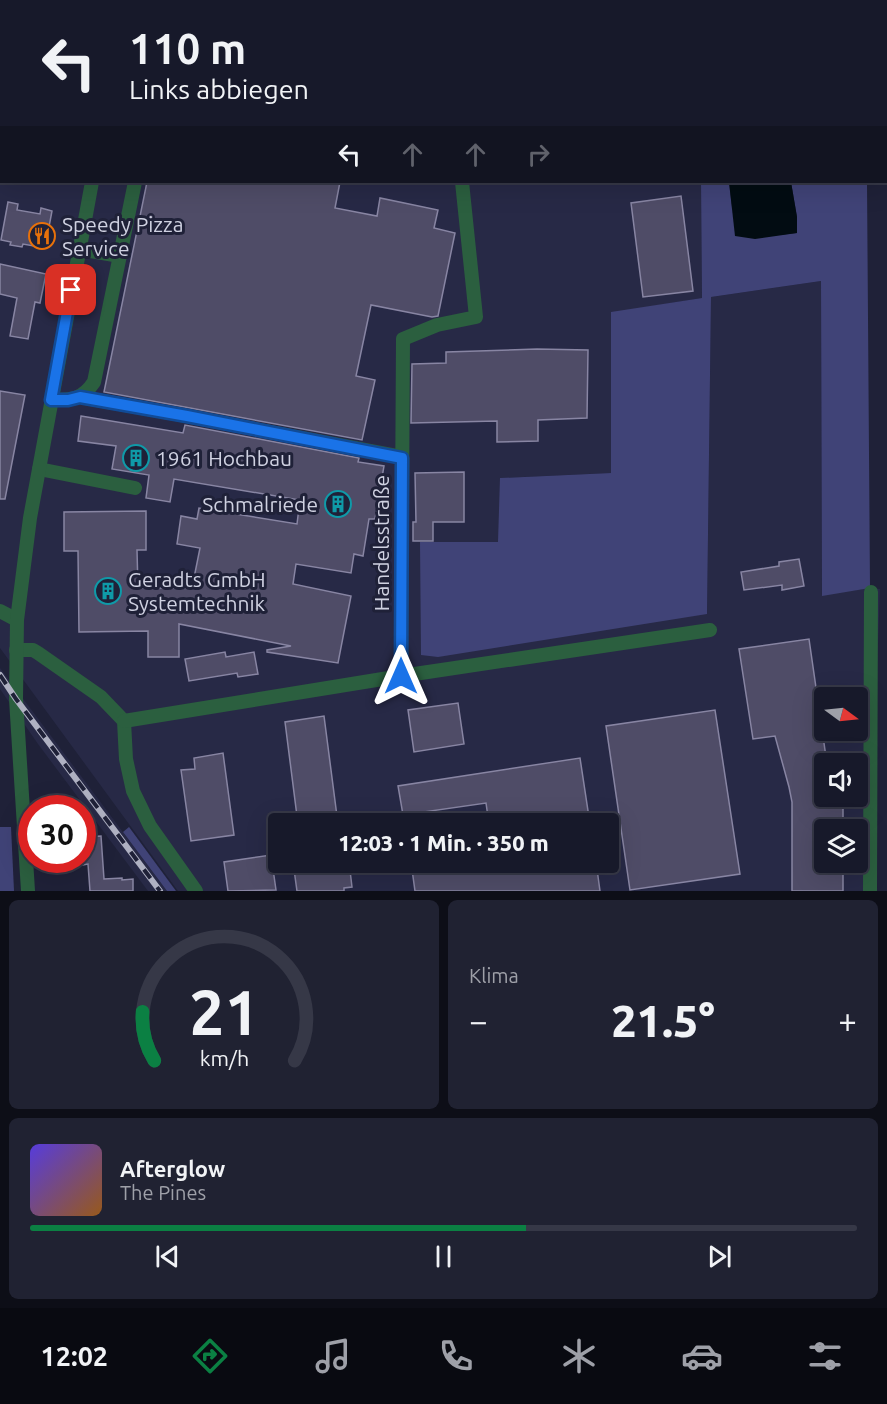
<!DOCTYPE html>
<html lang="de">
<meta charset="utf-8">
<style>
body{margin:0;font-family:Ubuntu,sans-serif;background:#202232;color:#f1f3f6;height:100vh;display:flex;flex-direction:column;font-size:22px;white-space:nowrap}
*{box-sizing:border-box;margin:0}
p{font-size:20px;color:#9ea0a8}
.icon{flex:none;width:33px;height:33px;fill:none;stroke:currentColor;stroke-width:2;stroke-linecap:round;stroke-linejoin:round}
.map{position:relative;height:891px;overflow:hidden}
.panel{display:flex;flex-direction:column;gap:9px;padding:9px;background:#0d0e17;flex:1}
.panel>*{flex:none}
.banner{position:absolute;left:0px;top:0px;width:888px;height:183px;box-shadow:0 6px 24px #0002,0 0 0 2px #363847;background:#17192a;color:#f1f3f6;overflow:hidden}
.needle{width:39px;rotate:105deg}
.tools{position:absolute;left:814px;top:687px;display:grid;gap:12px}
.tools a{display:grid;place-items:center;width:54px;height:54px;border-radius:6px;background:#17192a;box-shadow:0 6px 24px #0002,0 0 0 2px #363847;font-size:30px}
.speed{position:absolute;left:18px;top:795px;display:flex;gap:12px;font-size:30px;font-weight:700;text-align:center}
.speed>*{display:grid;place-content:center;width:78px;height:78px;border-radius:50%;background:#17192a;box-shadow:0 6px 24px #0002,0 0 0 2px #363847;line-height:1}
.speed .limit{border:9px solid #d22;background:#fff;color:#111}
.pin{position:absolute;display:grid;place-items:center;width:51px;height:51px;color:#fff;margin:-26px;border-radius:12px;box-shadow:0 3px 9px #0006}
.me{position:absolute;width:66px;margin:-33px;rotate:0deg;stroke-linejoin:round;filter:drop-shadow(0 0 4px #0008)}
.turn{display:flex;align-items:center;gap:21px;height:126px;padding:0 30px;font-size:27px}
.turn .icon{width:78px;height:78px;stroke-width:2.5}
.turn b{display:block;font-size:42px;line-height:51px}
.lanes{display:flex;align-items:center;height:57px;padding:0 30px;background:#0003;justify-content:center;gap:30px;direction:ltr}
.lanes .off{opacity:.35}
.big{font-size:45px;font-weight:800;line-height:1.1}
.panel .card{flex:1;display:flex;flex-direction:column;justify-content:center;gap:9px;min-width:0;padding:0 21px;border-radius:9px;background:#202232}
.panel .dial{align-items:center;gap:0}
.dial svg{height:156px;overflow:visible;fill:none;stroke:#363847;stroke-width:7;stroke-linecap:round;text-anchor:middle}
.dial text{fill:#f1f3f6;stroke:none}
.song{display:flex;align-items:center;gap:18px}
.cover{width:72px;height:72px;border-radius:9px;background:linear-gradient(135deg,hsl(250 70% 55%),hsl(30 70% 35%))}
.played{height:6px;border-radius:3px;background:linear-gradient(90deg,#0b8043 60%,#363847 60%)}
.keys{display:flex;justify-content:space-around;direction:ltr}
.heat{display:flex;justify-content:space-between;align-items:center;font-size:33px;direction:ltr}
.panel .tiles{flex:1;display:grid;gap:9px;grid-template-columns:1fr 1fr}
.card:last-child{grid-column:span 2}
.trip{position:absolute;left:268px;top:813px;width:351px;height:60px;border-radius:6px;background:#17192a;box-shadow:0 6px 24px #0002,0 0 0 2px #363847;font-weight:800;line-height:60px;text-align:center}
.dock{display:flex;height:96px;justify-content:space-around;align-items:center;background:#090a11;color:#9ea0a8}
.dock .icon{width:42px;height:42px}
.dock .selected{color:#0b8043}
.dock b{font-size:27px;color:#f1f3f6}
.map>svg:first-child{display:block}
</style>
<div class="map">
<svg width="887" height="891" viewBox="0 0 887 891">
<rect width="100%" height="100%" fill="#1f2138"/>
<g fill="#272946" fill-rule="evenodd">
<path d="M0 0H615V1L2 2V182H701L702 298 611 313V473L500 478 707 614 711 297 821 281 822 595 870 588 880 589 869 891H178L0 648ZM825 698H858V730H825ZM825 764H858V796H825ZM279 824H609V862H279ZM825 830H858V862H825Z"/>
<polygon points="0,668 167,891 148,891 38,744 0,689"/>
</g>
<g fill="#404377">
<polygon points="701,182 729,182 732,207 779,235 797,233 797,217 791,182 867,182 870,588 822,596 821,281 711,297 707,614 438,657 421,655 420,542 498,542 500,478 611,473 611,312 702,298"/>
<polygon points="0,827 11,827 14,891 0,891"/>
<polygon points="129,827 176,891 167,891 123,832"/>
</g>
<polygon fill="#020c12" points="729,182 791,182 797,217 797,233 755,239 735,236"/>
<g fill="#4f4c67" stroke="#8885a3" stroke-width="1.5">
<polygon points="147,182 340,182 335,208 377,216 380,198 438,210 434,228 455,233 438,316 432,317 371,305 356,376 375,380 362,440 104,392"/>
<polygon points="681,196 693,291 643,297 631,203"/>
<polygon points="8,202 18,204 17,210 40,214 41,208 52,211 45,248 23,244 22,247 10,245 11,242 1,240"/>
<polygon points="0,264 46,274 40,303 35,302 28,339 10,336 17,298 0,294"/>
<polygon points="537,349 588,350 587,418 538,420 538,441 497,442 497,421 411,423 412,364 446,363 446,352"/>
<polygon points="0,391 25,395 5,499 0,499"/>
<polygon points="81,416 183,433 185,425 359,458 358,462 384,466 375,519 369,519 363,556 354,554 351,573 296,564 293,584 351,596 338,663 267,652 267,650 291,646 179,624 179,657 148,657 148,631 79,632 78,551 64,551 64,512 146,511 146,550 137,550 138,588 192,588 200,548 177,544 181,516 197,519 199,508 297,524 300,500 174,479 170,502 146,498 149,475 112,469 116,446 78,441"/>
<polygon points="464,472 464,522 433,522 433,541 413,541 413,522 416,522 415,473"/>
<polygon points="799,559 804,586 782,590 782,585 744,590 741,572 779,566 779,562"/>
<polygon points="809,639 827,764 825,764 825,796 831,796 832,805 843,805 843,830 825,830 825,862 843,862 843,891 792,891 792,802 789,787 775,736 753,739 739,649"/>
<polygon points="225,652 226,657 254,652 258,674 238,677 237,673 189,681 185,659"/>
<polygon points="458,703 464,744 414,752 408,710"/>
<polygon points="715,710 740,874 630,890 606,726"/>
<polygon points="324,716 338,824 298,824 285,722"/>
<polygon points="223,753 234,835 191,841 181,770 195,769 194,758"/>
<polygon points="580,758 590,824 489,824 486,803 403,815 398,786"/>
<polygon points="101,836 104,879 122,878 122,880 133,879 133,891 90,891 88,864 82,865 82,837"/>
<polygon points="271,855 276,890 228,891 224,862"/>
<polygon points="293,862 349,862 352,887 344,888 344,891 297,891"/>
<polygon points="411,862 596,862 600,891 415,891"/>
</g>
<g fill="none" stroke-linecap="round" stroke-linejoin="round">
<g stroke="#2b5f3f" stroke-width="14">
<polyline points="128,2 128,0"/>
<polyline points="870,2 870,0"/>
<polyline points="0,62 2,62"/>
<polyline points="79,249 120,256"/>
<polyline points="80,397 187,416 402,457"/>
<path d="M51 400C72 400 82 400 94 382L135 182"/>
<polyline points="39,469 135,488"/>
<polyline points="0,611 17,620"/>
<polyline points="16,650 33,650 38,653 101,697 124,721 126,759 133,791 150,826 196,891"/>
<polyline points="401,676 403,339 437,325 476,317 462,182"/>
<polyline points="124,721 401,676 710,630"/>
<polyline points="28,891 16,699 17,620 30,518 92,182"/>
<polyline points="870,891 871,592"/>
</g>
<defs>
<polyline id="rail" points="0,675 16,699 160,891"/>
</defs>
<use href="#rail" stroke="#afb1c2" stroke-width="6"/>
<use href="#rail" stroke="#1f2138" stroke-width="4" stroke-dasharray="11" stroke-linecap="butt"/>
</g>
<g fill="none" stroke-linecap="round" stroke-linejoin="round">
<defs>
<polyline id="route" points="71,290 51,400 68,400 80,397 187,416 402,458 401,676"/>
</defs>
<use href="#route" stroke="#114b97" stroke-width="15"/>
<use href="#route" stroke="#1a73e8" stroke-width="10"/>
</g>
<defs>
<symbol id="restaurant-ring" viewBox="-11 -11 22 22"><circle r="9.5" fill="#1f2138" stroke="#e8710a" stroke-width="1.5"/><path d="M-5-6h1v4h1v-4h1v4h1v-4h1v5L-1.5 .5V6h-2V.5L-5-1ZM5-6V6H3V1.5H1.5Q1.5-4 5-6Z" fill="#e8710a"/></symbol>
<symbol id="building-ring" viewBox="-11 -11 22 22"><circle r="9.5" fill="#1f2138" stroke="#0f9aa8" stroke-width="1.5"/><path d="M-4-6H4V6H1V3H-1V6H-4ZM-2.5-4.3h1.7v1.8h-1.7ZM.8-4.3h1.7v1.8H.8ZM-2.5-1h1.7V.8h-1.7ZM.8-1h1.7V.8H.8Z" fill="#0f9aa8"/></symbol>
</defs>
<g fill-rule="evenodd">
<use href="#restaurant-ring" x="27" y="221" width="30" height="30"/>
<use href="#building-ring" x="121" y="443" width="30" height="30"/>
<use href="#building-ring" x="323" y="489" width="30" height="30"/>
<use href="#building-ring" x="93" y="576" width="30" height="30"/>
</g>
<g text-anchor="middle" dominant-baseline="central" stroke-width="6" stroke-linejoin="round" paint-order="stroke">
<g font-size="21" fill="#cfd1e1" stroke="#1f2138" text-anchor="start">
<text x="62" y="224">Speedy Pizza<tspan x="62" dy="24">Service</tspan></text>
<text x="156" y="458">1961 Hochbau</text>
<text x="318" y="504" text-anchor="end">Schmalriede</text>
<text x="128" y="579">Geradts GmbH<tspan x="128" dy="24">Systemtechnik</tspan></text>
</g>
<g font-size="21" fill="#cfd1e1" stroke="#1f2138">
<text transform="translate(381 543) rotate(-90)">Handelsstraße</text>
</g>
</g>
</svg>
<div class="tools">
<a><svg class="needle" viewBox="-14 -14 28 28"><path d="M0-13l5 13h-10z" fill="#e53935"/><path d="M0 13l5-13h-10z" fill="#9ea0a8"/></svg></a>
<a><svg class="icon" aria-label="sound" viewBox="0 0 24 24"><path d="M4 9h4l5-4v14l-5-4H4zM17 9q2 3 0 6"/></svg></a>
<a><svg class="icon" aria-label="layers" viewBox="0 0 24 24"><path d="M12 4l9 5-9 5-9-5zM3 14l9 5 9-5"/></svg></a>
</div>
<div class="speed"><div class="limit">30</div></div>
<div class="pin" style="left:71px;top:290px;background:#d93025"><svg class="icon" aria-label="arrive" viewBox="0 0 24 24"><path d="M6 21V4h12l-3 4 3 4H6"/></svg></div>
<svg class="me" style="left:401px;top:676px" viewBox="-20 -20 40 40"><path d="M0-17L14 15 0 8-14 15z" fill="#1a73e8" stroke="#fff" stroke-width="4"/></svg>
<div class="trip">12:03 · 1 Min. · 350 m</div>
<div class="banner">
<div class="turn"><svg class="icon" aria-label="left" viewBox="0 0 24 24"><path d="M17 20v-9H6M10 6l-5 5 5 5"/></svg><div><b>110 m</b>Links abbiegen</div></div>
<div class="lanes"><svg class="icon" aria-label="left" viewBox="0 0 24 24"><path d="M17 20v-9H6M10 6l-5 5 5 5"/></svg><svg class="icon off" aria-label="ahead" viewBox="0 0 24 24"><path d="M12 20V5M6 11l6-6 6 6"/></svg><svg class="icon off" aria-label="ahead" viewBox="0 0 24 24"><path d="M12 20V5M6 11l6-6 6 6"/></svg><svg class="icon off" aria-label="right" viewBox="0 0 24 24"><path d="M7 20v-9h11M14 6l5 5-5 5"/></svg></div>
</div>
</div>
<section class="panel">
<div class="tiles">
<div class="card dial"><svg viewBox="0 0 100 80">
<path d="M14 69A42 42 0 1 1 86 69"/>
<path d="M14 69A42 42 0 0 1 8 44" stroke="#0b8043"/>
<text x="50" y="56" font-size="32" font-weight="700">21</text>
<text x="50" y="72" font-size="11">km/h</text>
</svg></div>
<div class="card"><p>Klima</p>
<div class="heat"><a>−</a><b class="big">21.5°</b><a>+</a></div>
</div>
<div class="card">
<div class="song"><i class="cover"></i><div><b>Afterglow</b><p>The Pines</p></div></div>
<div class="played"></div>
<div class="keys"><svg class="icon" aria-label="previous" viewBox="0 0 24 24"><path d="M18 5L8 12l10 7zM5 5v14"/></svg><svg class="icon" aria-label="pause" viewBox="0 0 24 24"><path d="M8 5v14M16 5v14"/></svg><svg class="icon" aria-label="next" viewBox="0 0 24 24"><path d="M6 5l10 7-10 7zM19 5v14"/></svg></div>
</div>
</div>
</section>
<nav class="dock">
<b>12:02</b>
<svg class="icon selected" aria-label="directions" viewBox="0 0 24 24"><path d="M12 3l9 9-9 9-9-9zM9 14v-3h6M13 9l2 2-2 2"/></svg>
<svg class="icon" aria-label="music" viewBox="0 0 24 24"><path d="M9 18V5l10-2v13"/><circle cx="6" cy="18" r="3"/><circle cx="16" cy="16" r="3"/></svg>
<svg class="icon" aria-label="phone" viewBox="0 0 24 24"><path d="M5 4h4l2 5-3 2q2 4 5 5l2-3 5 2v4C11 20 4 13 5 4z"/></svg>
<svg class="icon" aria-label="climate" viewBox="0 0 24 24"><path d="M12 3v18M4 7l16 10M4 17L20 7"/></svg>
<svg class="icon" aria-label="car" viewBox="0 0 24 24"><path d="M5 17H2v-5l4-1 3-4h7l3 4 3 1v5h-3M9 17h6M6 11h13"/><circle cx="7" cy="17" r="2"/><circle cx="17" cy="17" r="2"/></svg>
<svg class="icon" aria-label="filters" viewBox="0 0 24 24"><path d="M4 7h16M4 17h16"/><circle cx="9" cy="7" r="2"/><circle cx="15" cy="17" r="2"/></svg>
</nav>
